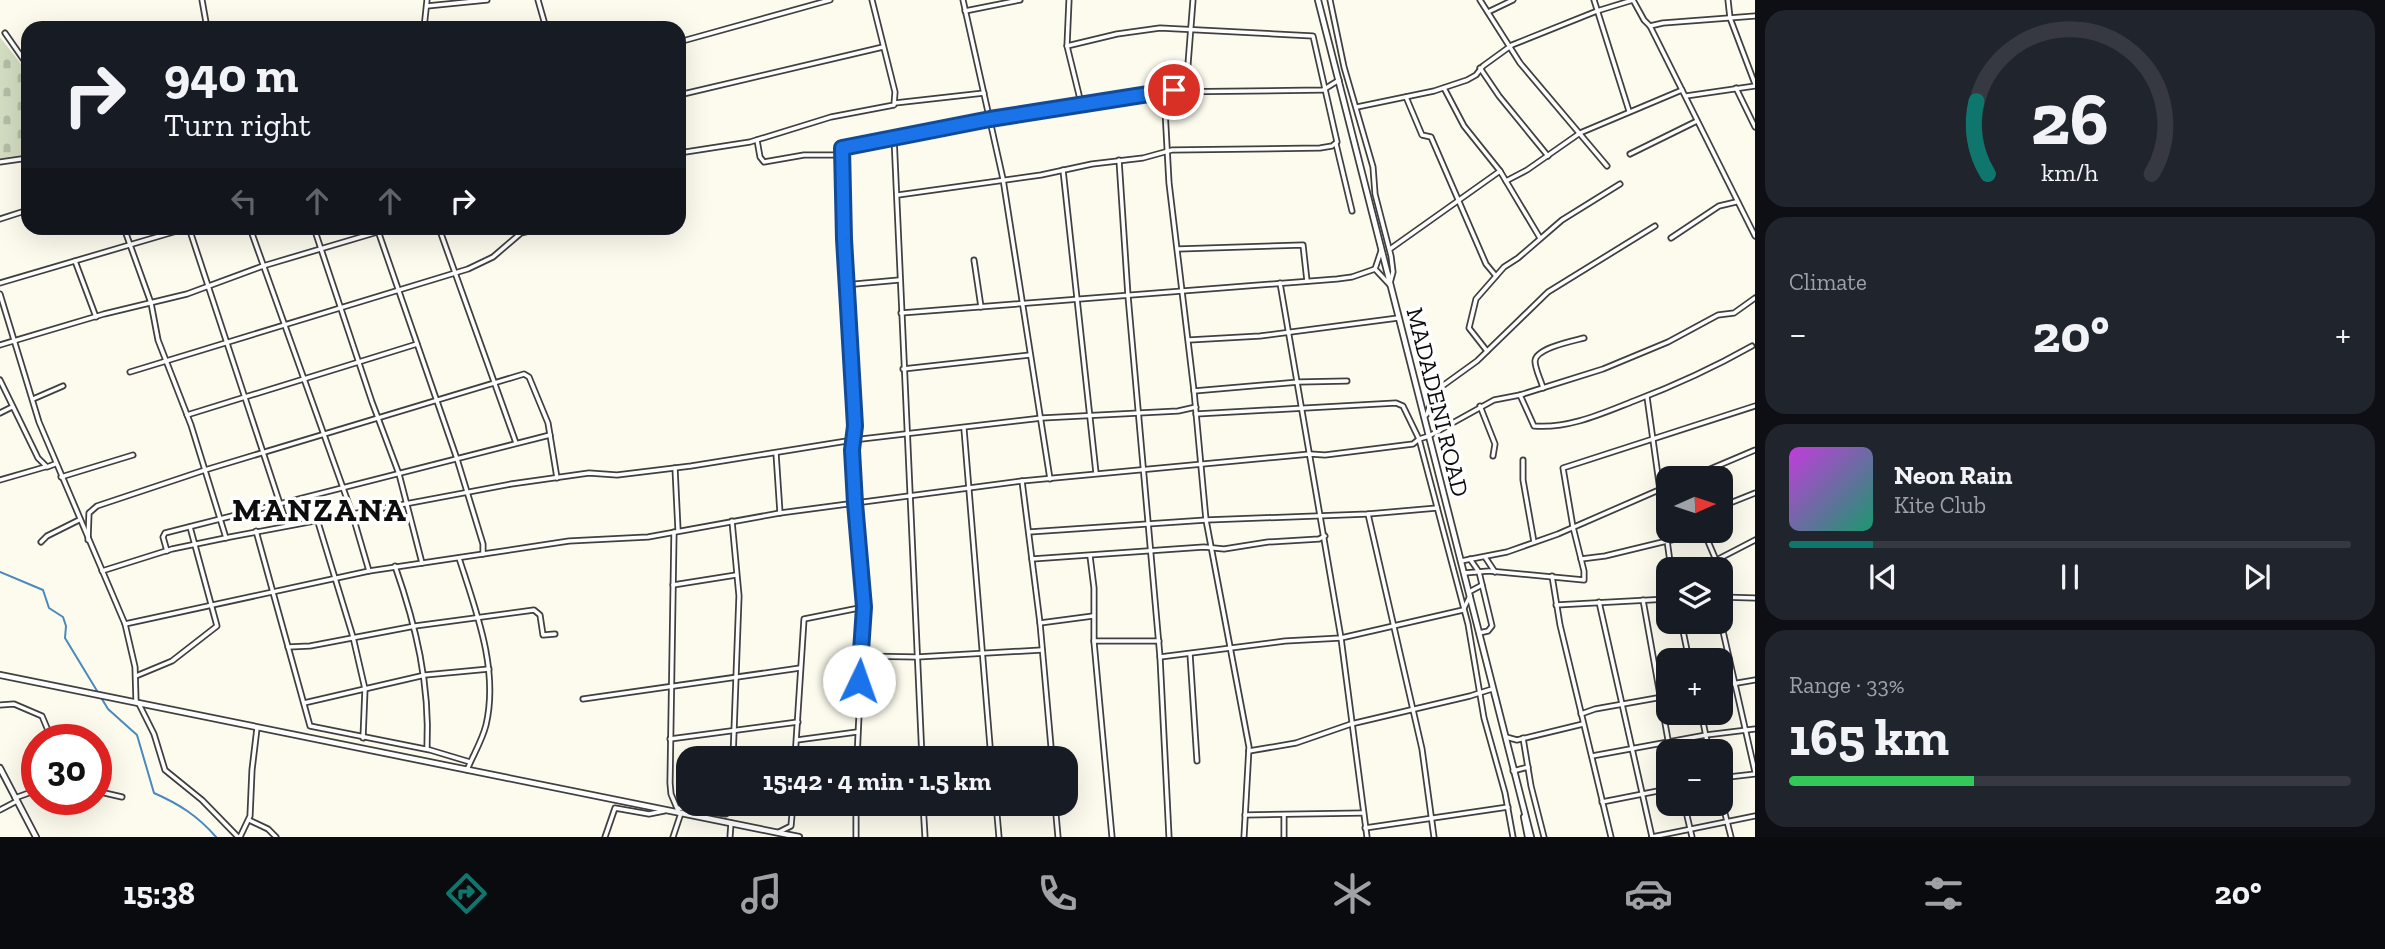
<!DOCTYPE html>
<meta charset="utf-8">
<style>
body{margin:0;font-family:"Zilla Slab",serif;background:#20242c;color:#f1f3f6;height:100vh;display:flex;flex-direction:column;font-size:26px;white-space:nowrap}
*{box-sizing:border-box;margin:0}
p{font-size:23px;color:#9ea1a6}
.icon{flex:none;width:38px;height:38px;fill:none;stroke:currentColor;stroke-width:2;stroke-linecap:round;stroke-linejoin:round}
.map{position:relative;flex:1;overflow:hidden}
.panel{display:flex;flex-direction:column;gap:10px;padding:10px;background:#0d0f14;width:630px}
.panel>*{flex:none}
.top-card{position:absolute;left:21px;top:21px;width:665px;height:214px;border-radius:21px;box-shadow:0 7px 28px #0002;background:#171b24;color:#f1f3f6;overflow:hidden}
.needle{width:46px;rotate:87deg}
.controls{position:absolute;left:1656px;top:466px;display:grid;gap:14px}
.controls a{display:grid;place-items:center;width:77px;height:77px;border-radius:14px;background:#171b24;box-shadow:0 7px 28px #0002;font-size:35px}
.speed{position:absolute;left:21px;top:724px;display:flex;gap:14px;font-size:35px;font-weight:700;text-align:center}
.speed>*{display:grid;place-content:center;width:91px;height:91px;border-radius:50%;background:#171b24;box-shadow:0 7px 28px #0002;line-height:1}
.speed .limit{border:10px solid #d22;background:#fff;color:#111}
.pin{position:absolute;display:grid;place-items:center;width:60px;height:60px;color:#fff;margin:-30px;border:4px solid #fff;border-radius:50%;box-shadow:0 2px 7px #0007}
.me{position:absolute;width:77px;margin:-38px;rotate:3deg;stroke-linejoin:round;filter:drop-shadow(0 0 5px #0008)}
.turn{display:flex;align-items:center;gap:24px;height:147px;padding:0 28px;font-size:32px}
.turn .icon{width:91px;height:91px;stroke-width:2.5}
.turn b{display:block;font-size:49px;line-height:60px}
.lanes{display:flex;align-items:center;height:66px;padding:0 28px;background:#0003;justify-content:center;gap:35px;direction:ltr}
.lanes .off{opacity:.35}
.big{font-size:52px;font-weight:800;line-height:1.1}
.panel .tile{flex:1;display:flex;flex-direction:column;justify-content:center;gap:10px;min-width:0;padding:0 24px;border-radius:21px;background:#20242c}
.panel .dial{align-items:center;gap:0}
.dial svg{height:182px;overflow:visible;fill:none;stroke:#363941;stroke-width:7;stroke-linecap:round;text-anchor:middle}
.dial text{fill:#f1f3f6;stroke:none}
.song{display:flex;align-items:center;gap:21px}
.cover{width:84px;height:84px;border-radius:10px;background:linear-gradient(135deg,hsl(290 70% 55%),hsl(160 70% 35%))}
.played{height:7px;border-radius:4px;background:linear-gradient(90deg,#0f766e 15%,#363941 15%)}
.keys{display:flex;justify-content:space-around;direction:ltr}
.heat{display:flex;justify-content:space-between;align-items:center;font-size:38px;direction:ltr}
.charge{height:10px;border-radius:5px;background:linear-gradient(90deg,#34c759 33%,#363941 0)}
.trip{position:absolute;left:676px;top:746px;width:402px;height:70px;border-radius:21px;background:#171b24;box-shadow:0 7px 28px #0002;font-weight:800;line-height:70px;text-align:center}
.menu{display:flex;height:112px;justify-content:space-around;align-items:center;background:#090b0e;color:#9ea1a6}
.menu .icon{width:49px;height:49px}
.menu .selected{color:#0f766e}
.menu b{font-size:32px;color:#f1f3f6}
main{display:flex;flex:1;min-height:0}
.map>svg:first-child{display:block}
</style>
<main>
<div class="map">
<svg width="1755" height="837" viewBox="0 0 1755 837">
<defs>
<pattern id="cemetery-stones" width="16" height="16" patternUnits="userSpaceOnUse" patternTransform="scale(1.75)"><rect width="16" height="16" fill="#d3ddc2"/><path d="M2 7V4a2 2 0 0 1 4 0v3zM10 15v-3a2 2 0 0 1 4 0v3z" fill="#b4bca6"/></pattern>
</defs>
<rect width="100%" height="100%" fill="#fdfbee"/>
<polygon fill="url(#cemetery-stones)" points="0,37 28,73 28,156 0,159"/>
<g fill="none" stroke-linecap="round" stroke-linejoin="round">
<path stroke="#4889be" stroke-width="2" d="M0 572 43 590 49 608 63 617 66 626 65 638 108 709 137 735 154 793C179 804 198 816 216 837"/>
<defs>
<g id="minor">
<polyline points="202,0 207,28"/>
<polyline points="538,0 546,28"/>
<polyline points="963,0 1003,179 1050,479"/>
<polyline points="1069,0 1067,46 1081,103"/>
<polyline points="1330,0 1344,67 1373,167 1375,194 1391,256 1393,272 1390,283"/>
<polyline points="1480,0 1520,63 1607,166"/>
<polyline points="1594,0 1629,111"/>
<polyline points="1633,0 1644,20 1650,26 1755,236"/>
<polyline points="1728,0 1730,18 1755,84"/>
<polyline points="427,6 487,0"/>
<polyline points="965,11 1020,0"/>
<polyline points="1488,12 1513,0"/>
<polyline points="1650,26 1663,23 1755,16"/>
<polyline points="424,28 427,0"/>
<polyline points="5,33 28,66"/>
<polyline points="679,42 830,0"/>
<polyline points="1480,68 1499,96 1548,156"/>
<polyline points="1444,88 1464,126 1500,171 1540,238"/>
<polyline points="1736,88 1755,127"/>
<polyline points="1186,90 1193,0"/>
<polyline points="1164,92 1169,183 1194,391 1206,520 1249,747 1244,837"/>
<polyline points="679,95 883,47"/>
<polyline points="1686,96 1755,86"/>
<polyline points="1406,97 1422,135 1431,137 1486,264 1496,276"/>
<polyline points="895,103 984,93"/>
<polyline points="1357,107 1434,91 1467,80 1476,75 1483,66 1512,45 1597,11 1633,0"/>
<polyline points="894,137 922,758"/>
<polyline points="757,140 760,157 764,162 804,155 841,155"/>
<polyline points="1336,144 1352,211"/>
<polyline points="679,153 750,142 831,117 894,105 895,92 872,0"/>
<polyline points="1630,154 1697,121"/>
<polyline points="1119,160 1128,296 1160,657 1169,837"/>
<polyline points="0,162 28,158"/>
<polyline points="1063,170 1096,473"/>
<polyline points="1506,181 1527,170 1580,133 1682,90"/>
<polyline points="898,195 1041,175 1092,164 1143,158 1172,150 1320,148 1332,146 1337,142 1313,36 1160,28 1117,34 1067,46"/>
<polyline points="0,219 28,210"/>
<polyline points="124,228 151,303 158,340 191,425 226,538"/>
<polyline points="189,228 287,525"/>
<polyline points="250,228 352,513 369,571"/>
<polyline points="314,228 372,402 399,474 422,563"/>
<polyline points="439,228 516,443"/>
<polyline points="1671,238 1719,206 1736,202"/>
<polyline points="1178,249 1303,245 1307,281"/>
<polyline points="1390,249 1500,171"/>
<polyline points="974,260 981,307"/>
<polyline points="75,261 96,317"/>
<polyline points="1375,269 1390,285"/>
<polyline points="1375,269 1381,251"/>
<polyline points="0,283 187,228"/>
<polyline points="1280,283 1341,638 1367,837"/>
<polyline points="847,288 855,284 899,280"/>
<polyline points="0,294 39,422 125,624 135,667 136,701"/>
<polyline points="901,313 1337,279 1352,277 1375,269"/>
<polyline points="1189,340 1260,336 1398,318"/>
<polyline points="0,345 104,314 187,294 263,266 391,228"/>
<polyline points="1487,351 1469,328 1476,299 1504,267 1518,258 1562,220 1620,184"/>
<polyline points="903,369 1030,355"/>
<polyline points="130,372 468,269 493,257 521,233 541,228"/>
<polyline points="0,380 38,458 47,467 55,464"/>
<path d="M1543 388C1541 380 1535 369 1535 361 1536 348 1573 341 1584 338"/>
<polyline points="1194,391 1299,382 1347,381"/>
<path d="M1520 395 1534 426C1569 429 1603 413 1634 401 1676 385 1713 368 1752 346"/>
<polyline points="1647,397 1671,569"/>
<polyline points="33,399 63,386"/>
<polyline points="1480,406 1495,444 1493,456"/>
<polyline points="0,413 12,407"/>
<polyline points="1196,414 1396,403 1403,406 1419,439 1468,624 1484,718 1505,793 1513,837"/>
<polyline points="187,415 417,344"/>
<polyline points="1424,417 1427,414 1434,392 1477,361 1548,292 1655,226"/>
<polyline points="964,429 991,758"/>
<polyline points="776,453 780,513"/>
<polyline points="1523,460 1523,480 1534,542"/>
<polyline points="675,468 678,530"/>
<polyline points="61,477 133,455"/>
<polyline points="1689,478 1755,450"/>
<polyline points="0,480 45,467"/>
<polyline points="1022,481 1040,623 1052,758"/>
<polyline points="1720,507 1755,493"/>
<polyline points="1368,514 1422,749 1434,837"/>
<polyline points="317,519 353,637 365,689 363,738"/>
<polyline points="732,521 739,596 733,758"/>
<polyline points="256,531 310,726 430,750 470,762"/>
<polyline points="674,532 670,783 671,794 679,813"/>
<polyline points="1029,532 1206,520 1368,514 1437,508"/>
<polyline points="1704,532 1716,560"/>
<polyline points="88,540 89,513 97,506 205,470 524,374 529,377 548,423 557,478"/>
<polyline points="41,542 47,536 79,520"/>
<polyline points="167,551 163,537 165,533 550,435"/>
<polyline points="483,554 569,541 648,537 780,513 1022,481 1310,454 1325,455 1413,444 1419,439 1429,436 1494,400 1520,395 1603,369 1668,342 1718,315 1734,313 1755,298"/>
<polyline points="1090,556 1094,588 1094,642 1112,837"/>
<polyline points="1485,557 1495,572"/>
<path d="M459 558C476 611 499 669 486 725 482 741 473 755 467 770"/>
<polyline points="1032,559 1204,547 1224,549 1268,542 1319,539 1325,536"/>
<polyline points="1470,559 1479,572 1492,626 1488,631 1479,633"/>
<polyline points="1581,559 1605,556 1704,532"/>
<polyline points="1461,561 1507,552 1558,534 1668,486"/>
<path d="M395 566C416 626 430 684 427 748"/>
<polyline points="1699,569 1755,540"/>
<polyline points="102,571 172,549 230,537 511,484 589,473 617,475 691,466 853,440 1042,418 1178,411 1196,407"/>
<polyline points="1464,573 1489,571 1584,580 1584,571 1573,527 1563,468 1755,406"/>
<polyline points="1552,576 1560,625 1611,837"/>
<polyline points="673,585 736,575"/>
<polyline points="1469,592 1482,585"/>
<polyline points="1720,597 1755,598"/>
<polyline points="1643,600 1670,751"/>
<polyline points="1599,602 1652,837"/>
<polyline points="1556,605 1668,599"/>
<polyline points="1720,618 1755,772"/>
<polyline points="1681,621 1689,660"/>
<polyline points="1040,623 1093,616"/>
<polyline points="125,624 369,571 483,554 483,544 457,459 377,228"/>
<polyline points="1094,641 1159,641"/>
<polyline points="288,647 310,646 415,626 534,610 540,615 543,635 555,634"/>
<polyline points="1190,654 1197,761"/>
<polyline points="860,656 917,657 1042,650"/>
<polyline points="1160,657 1285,641 1341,638 1463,610 1470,596"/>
<polyline points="136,676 172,661 217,626 190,527"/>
<polyline points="1720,686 1755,680"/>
<polyline points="583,699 800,668"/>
<polyline points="304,703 425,675 489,669"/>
<polyline points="139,704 154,734 165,770 202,800 238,837"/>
<polyline points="0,705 14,704 42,716 52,740"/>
<polyline points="1701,712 1709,751"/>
<polyline points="1581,714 1595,709 1668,696"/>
<polyline points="1506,737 1517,740 1583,724"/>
<polyline points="1523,738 1531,786 1544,837"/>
<polyline points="670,739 798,722"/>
<polyline points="797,740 857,732"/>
<polyline points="1249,751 1296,743 1351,724 1470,696 1492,689"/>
<polyline points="1592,756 1706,735 1755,729"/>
<polyline points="795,758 804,619 864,607"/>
<polyline points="857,758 864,607 855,503 852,450 855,426 847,288 842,148 990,119 1164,92 1323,90 1339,80"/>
<polyline points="1513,771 1528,767"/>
<polyline points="1720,778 1755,774"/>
<polyline points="96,791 122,797"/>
<polyline points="1720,794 1731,837"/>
<polyline points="15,798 37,790"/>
<polyline points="1602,802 1668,789"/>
<polyline points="923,803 925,837"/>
<polyline points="996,803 999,837"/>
<polyline points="1055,803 1058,837"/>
<polyline points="1684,803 1692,837"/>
<polyline points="678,808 726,814 730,811 731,803"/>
<polyline points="0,810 17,801"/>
<polyline points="1245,815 1363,813"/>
<polyline points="249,820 268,829 276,837"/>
<polyline points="1365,828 1508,807"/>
<polyline points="779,832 791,826 793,803"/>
<polyline points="240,837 250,816 252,770 257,728"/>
<polyline points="605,837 615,808 649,814 664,811"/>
<polyline points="673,837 681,813"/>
<polyline points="730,837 731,823"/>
<polyline points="856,837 856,803"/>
<polyline points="1284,837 1284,816"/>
<polyline points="1652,837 1755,816"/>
</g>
<g id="tertiary">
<polyline points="1318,0 1531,837"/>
<polyline points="0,675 799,837"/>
<polyline points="0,768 36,837"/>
<polyline points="1524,817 1528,837"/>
</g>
</defs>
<use href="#minor" stroke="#404040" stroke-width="7"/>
<use href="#tertiary" stroke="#404040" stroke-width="8"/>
<use href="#minor" stroke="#fff" stroke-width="3.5"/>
<use href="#tertiary" stroke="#fff" stroke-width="4.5"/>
</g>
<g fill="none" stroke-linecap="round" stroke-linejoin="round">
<defs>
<polyline id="route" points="859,681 864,607 855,503 852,450 855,426 844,239 842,148 990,119 1174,90"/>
</defs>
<use href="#route" stroke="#114b97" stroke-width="18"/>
<use href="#route" stroke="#1a73e8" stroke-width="12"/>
</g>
<g text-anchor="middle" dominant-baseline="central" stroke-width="7" stroke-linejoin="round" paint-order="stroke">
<g font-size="24" fill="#0d0d0d" stroke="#fff">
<text transform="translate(1438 402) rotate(76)">MADADENI ROAD</text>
</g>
<g font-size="32" font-weight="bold" letter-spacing="2" fill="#0d0d0d" stroke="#fff">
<text x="320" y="510">MANZANA</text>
</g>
</g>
</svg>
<div class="controls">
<a><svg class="needle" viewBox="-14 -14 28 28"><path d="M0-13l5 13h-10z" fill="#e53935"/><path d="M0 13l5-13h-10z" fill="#9ea1a6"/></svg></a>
<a><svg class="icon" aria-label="layers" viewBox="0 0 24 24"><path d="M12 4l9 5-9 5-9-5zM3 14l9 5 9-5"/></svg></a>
<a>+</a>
<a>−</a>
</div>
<div class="speed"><div class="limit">30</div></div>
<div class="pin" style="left:1174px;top:90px;background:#d93025"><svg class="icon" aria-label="arrive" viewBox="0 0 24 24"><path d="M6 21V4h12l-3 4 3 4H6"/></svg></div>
<svg class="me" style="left:859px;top:681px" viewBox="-20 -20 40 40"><circle r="19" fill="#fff"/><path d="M0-13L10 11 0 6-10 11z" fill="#1a73e8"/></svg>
<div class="trip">15:42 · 4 min · 1.5 km</div>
<div class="top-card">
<div class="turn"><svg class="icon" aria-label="right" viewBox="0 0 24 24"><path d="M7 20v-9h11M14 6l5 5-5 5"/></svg><div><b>940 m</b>Turn right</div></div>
<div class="lanes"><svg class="icon off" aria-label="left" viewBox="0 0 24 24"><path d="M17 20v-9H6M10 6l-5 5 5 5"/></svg><svg class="icon off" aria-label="ahead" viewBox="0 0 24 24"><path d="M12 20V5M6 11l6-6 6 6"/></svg><svg class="icon off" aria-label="ahead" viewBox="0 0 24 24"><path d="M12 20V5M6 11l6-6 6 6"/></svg><svg class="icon" aria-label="right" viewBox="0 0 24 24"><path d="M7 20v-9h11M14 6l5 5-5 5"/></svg></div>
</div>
</div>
<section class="panel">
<div class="tile dial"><svg viewBox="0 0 100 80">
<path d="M14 69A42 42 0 1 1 86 69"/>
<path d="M14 69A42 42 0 0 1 9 37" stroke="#0f766e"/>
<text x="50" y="56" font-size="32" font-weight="700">26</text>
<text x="50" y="72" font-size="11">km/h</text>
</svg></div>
<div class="tile"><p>Climate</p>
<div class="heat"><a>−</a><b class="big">20°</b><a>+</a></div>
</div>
<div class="tile">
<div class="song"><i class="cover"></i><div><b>Neon Rain</b><p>Kite Club</p></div></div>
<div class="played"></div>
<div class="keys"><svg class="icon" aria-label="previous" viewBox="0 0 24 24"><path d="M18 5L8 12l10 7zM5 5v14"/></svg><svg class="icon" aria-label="pause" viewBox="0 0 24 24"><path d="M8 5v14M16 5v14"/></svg><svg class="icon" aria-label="next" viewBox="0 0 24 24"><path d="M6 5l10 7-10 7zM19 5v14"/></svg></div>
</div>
<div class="tile"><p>Range · 33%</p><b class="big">165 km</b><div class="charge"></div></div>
</section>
</main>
<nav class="menu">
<b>15:38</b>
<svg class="icon selected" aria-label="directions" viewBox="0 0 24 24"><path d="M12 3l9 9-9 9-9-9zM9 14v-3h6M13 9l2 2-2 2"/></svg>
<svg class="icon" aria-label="music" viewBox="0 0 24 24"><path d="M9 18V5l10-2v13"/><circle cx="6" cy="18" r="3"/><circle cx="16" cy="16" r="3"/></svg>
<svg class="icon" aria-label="phone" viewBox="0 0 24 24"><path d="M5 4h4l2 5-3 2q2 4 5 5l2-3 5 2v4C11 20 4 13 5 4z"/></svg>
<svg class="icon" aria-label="climate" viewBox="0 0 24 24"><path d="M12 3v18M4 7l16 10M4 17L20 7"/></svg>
<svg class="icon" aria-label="car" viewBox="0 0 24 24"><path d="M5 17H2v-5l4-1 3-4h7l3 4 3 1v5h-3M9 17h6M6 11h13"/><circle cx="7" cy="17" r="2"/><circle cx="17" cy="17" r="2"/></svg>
<svg class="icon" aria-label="filters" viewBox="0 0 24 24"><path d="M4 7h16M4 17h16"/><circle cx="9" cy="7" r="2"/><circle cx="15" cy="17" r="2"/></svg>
<b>20°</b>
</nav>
